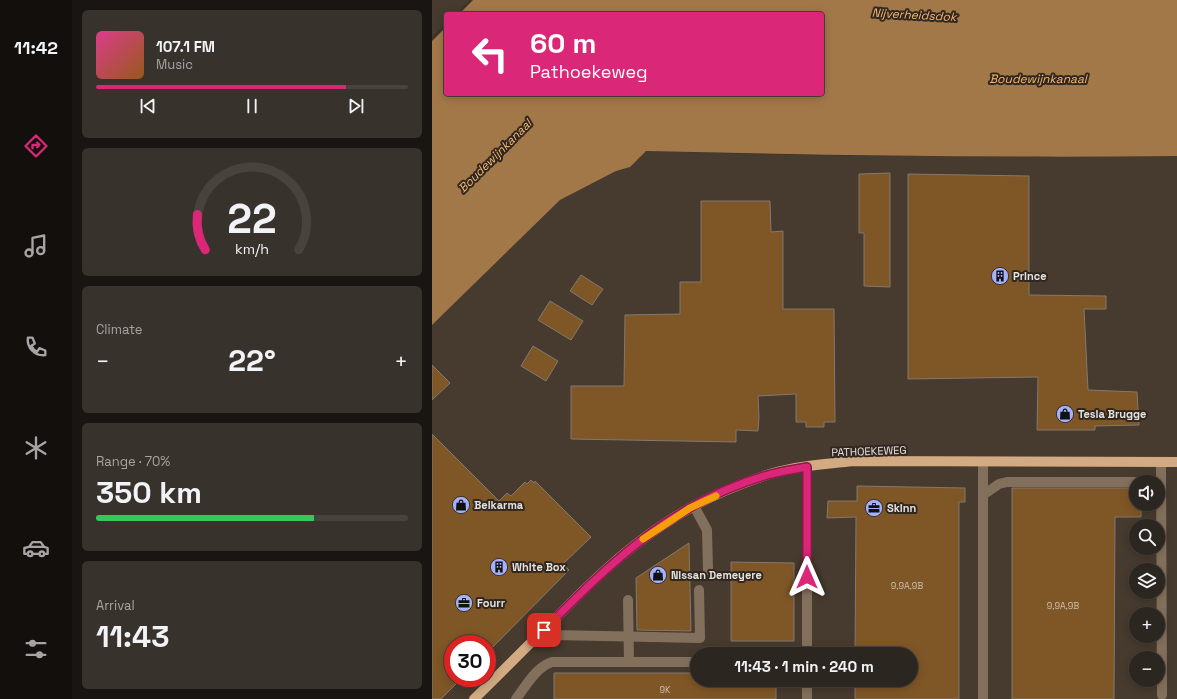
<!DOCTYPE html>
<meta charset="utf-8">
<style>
body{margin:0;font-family:"Space Grotesk",sans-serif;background:#38322d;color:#f1f3f6;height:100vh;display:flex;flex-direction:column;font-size:15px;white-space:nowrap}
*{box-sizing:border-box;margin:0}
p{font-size:13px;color:#a6a5a5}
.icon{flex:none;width:22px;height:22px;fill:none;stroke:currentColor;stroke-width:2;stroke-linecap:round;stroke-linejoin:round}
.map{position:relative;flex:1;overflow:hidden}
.details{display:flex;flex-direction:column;gap:10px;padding:10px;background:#181512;width:360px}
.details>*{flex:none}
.guide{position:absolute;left:12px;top:12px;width:380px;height:84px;border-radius:4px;box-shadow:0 2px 10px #0003,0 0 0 1px #48433e;background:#db2777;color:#fff;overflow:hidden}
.fabs{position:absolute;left:697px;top:475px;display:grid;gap:8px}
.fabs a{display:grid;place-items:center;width:36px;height:36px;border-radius:50%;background:#2c2620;box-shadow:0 2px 10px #0003,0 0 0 1px #48433e;font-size:20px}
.speed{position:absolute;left:12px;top:635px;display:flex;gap:8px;font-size:20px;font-weight:700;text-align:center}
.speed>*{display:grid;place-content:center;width:52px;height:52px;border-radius:50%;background:#2c2620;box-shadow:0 2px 10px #0003,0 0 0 1px #48433e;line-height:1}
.speed .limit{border:6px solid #d22;background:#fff;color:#111}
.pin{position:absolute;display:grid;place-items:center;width:34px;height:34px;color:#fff;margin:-17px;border-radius:8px;box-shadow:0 2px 6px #0006}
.me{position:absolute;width:44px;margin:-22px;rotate:0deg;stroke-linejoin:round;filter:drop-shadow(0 0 3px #0008)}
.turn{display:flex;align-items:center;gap:14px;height:84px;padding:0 20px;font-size:18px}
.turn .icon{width:52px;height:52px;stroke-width:2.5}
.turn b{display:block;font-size:28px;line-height:34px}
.big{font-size:30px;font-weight:700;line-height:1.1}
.details .card{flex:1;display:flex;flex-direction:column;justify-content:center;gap:6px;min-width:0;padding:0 14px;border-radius:6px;background:#38322d}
.details .dial{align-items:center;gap:0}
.dial svg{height:104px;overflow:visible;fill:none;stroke:#48433e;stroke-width:7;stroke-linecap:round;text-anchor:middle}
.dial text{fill:#f1f3f6;stroke:none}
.song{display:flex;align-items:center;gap:12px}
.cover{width:48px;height:48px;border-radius:6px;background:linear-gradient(135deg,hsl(330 70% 55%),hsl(30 70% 35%))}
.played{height:4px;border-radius:2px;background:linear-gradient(90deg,#db2777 80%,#48433e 80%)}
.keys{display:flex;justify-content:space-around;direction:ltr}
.heat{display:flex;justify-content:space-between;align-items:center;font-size:22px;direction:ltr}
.charge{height:6px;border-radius:3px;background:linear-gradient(90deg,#34c759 70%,#48433e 0)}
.trip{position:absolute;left:258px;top:647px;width:228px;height:40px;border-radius:20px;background:#2c2620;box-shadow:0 2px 10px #0003,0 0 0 1px #48433e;font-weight:700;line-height:40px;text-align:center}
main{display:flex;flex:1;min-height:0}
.menu{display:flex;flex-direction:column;width:72px;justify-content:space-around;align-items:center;background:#120f0d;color:#a6a5a5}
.menu .icon{width:28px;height:28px}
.menu .on{color:#db2777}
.menu b{font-size:18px;color:#f1f3f6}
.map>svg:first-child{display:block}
</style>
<main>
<nav class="menu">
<b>11:42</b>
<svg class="icon on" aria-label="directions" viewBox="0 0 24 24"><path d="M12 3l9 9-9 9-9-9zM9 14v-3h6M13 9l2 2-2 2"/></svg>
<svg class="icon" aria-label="music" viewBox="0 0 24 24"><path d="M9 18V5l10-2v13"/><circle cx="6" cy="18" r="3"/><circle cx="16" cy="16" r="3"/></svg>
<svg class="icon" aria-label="phone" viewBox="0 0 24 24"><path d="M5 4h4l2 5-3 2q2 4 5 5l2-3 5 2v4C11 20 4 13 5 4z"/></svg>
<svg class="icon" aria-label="climate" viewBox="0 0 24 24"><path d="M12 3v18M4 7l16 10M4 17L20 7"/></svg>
<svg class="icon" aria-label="car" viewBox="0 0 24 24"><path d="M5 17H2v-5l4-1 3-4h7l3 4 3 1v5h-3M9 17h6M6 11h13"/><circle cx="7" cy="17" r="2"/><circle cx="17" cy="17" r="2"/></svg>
<svg class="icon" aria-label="filters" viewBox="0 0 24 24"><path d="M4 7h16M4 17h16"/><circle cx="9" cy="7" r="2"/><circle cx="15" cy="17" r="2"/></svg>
</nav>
<section class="details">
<div class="card">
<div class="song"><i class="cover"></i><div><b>107.1 FM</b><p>Music</p></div></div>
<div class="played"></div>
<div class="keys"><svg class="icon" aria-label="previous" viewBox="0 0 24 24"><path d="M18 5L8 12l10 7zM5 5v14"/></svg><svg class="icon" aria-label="pause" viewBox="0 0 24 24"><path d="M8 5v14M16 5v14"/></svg><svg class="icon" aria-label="next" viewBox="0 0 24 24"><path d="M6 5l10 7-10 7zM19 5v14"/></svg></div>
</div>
<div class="card dial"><svg viewBox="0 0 100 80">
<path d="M14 69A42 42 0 1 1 86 69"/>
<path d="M14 69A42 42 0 0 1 8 42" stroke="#db2777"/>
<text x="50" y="56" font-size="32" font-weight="700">22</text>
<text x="50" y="72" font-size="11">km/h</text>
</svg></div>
<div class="card"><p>Climate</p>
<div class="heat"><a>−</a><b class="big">22°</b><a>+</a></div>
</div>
<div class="card"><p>Range · 70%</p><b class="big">350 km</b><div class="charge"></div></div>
<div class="card"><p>Arrival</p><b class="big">11:43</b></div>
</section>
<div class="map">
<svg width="745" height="699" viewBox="0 0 745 699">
<rect width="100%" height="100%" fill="#3a322a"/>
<g fill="#473a2e" fill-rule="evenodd">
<polygon points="0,0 38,0 24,14 14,14 14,23 0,37"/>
<path d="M214 151 364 155 607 157 745 156V699H0V325L128 200 184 171 198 167ZM704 482H726V504H704ZM704 526H726V548H704ZM704 570H726V592H704ZM704 614H726V636H704ZM21 644H55V678H21ZM265 654H479V680H265ZM704 658H726V680H704Z"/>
</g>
<path fill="#a37849" d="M41 0H745V156C568 158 391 155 214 151L198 167 184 171 128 200 0 325V41L14 27V94H390V14H27Z"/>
<g fill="#7f5626" stroke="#837970">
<polygon points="458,173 458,287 432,286 432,233 427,233 427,174"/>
<polygon points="476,174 597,176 597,295 674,296 674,309 652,309 656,390 705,392 707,425 663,426 663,430 605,430 606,377 476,379"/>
<polygon points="269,201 338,201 339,232 351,231 351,309 402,309 403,422 392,422 392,427 374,427 374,422 364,422 364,394 326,396 327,417 326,431 304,430 304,442 139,439 139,386 192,386 193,315 248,314 248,282 269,282"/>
<polygon points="149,275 171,289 160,305 138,291"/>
<polygon points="118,301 151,321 139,340 106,320"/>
<polygon points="101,346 126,361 114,381 89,366"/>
<polygon points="0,365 18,383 0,400"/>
<polygon points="0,434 67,501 75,493 79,496 93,482 95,484 99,480 102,483 103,481 159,537 131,564 137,570 55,653 55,644 21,644 21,678 30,678 9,699 0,699"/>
<polygon points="425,486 533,488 533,502 527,502 527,699 423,699 423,680 479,680 479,654 423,654 424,517 395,518 396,501 425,501"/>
<polygon points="580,488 704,488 704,504 709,504 709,517 683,517 682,699 580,699"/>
<polygon points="257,543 259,631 205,630 204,578"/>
<polygon points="299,562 362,563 362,641 299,641"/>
<polygon points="122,673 265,673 265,680 344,680 344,699 122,699"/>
</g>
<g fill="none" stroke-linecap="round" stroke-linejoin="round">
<g stroke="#83705c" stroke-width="10">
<polyline points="729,462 730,695"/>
<polyline points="375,467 375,654"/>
<polyline points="551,495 567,484 575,482 729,482"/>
<polyline points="262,506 275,530 276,570"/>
<polyline points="196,600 197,662"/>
<polyline points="112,630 121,635 268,638 267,590"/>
<path d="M84 699C94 686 104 667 120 662H265"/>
<polyline points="375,699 375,680"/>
<polyline points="551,699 551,462"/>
</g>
<path stroke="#d2ab83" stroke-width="10" d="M42 699C69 673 95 646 122 620 155 586 189 553 229 526 262 503 300 486 338 474 365 466 394 464 422 461L745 462"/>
</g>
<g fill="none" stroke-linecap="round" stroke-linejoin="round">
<defs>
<path id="route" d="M112 630C180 561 242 501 339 474 351 471 363 469 375 467V577"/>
</defs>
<use href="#route" stroke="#8e194d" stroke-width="10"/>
<use href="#route" stroke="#db2777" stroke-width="7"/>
<polyline stroke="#f59e0b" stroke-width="7" points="211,539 258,508 284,496"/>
</g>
<defs>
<symbol id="building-disc" viewBox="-11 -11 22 22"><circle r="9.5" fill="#a6b1fc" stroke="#302820"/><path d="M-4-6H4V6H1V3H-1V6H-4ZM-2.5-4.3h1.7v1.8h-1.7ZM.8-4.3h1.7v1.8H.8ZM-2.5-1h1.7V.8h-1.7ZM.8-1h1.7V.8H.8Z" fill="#111"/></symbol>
<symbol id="shop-disc" viewBox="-11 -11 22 22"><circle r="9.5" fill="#a6b1fc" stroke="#302820"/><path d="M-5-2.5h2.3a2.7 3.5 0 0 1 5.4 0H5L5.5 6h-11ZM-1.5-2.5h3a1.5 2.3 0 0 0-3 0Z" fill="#111"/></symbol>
<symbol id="office-disc" viewBox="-11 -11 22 22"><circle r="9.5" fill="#a6b1fc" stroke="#302820"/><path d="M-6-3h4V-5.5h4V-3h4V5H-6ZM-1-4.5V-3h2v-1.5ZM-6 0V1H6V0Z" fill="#111"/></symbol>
</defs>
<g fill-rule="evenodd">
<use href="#building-disc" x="558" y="266" width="20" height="20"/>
<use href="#shop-disc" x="623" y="404" width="20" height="20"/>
<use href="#shop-disc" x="19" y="495" width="20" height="20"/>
<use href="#office-disc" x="432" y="498" width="20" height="20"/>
<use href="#building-disc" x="57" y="557" width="20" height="20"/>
<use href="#shop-disc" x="216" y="565" width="20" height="20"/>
<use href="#office-disc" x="22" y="593" width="20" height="20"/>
</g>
<g text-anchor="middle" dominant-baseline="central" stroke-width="4" stroke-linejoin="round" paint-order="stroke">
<g font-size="9" fill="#ccbeae">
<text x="475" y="586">9,9A,9B</text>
<text x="631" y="606">9,9A,9B</text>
<text x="233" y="690">9K</text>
</g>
<g font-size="11" font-weight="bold" fill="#e6e1dc" stroke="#302820" text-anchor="start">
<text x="581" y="276">Prince</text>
<text x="646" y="414">Tesla Brugge</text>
<text x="42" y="505">Belkarma</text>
<text x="455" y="508">Skinn</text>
<text x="80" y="567">White Box</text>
<text x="239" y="575">Nissan Demeyere</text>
<text x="45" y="603">Fourr</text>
</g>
<g font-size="11" fill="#e6e1dc" stroke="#302820">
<text transform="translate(437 451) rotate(-2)">PATHOEKEWEG</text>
</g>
<g font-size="12" font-style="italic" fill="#f7b672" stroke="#302820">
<text transform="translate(482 15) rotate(3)">Nijverheidsdok</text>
<text x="606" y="79">Boudewijnkanaal</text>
<text transform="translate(63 156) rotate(-45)">Boudewijnkanaal</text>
</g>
</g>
</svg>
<div class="fabs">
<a><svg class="icon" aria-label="sound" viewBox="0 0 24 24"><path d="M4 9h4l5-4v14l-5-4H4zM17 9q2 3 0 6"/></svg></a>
<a><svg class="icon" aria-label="search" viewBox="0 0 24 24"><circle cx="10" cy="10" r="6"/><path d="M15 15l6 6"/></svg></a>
<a><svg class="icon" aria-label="layers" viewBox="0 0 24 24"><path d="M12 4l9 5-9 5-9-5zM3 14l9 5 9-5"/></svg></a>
<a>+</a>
<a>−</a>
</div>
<div class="speed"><div class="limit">30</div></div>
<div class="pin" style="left:112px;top:630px;background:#d93025"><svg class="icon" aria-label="arrive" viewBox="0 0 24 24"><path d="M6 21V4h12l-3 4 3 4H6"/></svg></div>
<svg class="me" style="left:375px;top:577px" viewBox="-20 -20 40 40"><path d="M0-17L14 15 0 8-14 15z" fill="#db2777" stroke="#fff" stroke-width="4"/></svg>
<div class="trip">11:43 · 1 min · 240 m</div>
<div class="guide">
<div class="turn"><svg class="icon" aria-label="left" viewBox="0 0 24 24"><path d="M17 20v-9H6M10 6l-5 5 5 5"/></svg><div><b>60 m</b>Pathoekeweg</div></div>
</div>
</div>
</main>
